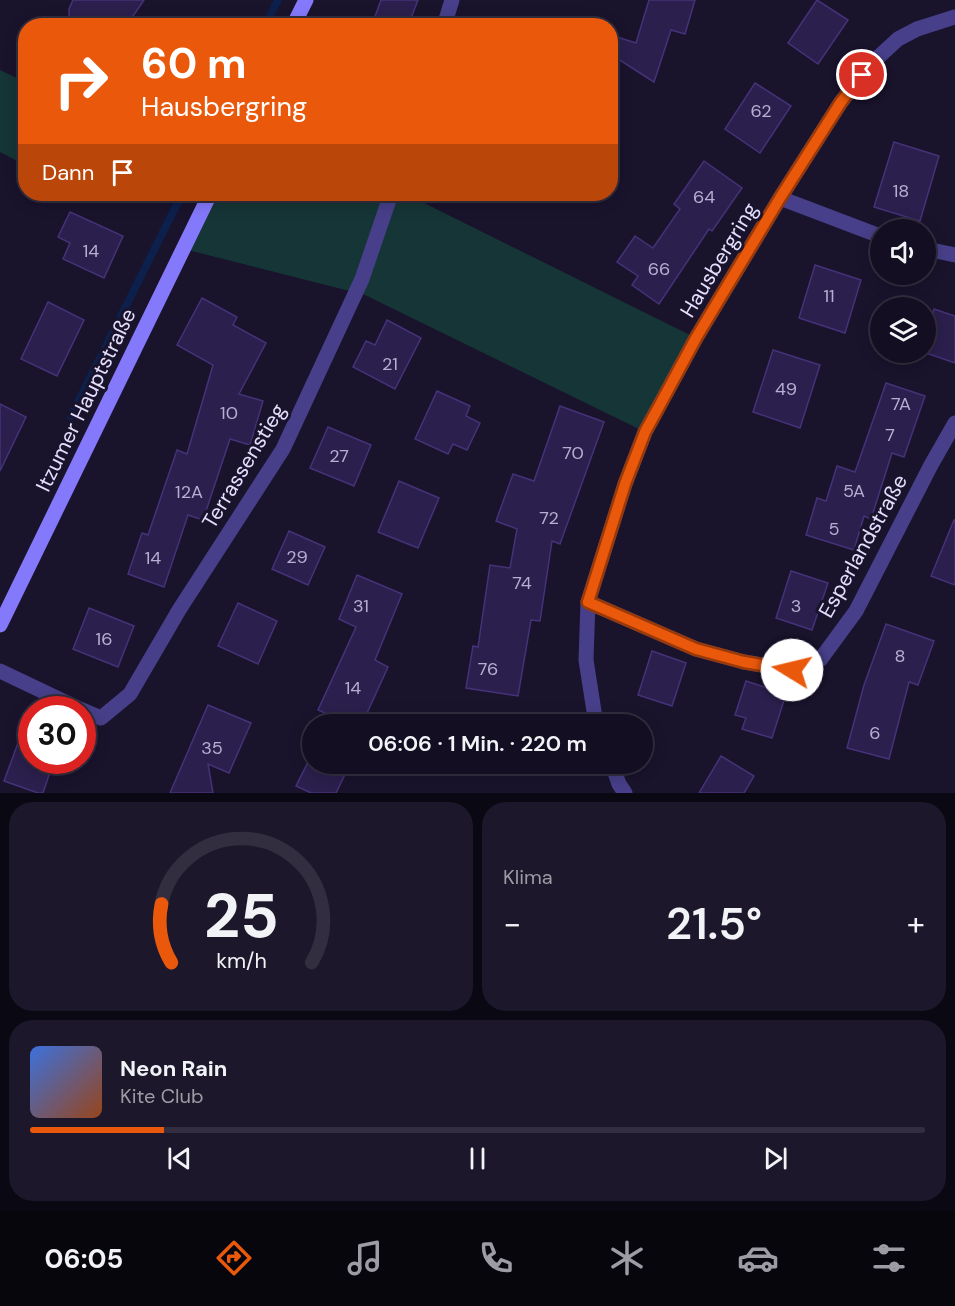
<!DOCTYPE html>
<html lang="de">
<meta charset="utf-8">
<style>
body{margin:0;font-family:"DM Sans",sans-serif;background:#1c172a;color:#f1f3f6;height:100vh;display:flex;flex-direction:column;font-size:22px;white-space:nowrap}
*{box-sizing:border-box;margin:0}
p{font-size:20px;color:#9d9ca5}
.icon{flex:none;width:33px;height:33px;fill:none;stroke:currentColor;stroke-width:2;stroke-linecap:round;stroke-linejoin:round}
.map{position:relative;height:793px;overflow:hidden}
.details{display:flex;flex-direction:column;gap:9px;padding:9px;background:#0a0812;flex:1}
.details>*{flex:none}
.top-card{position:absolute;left:18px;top:18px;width:600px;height:183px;border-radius:24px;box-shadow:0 3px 15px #0003,0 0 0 2px #322e3f;background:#ea580c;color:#fff;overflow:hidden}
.buttons{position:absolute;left:870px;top:219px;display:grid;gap:12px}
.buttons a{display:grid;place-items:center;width:66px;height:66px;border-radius:50%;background:#130e21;box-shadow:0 3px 15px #0003,0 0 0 2px #322e3f;font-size:30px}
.speed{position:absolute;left:18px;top:696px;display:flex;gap:12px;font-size:30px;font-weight:700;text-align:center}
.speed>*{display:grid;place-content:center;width:78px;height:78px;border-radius:50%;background:#130e21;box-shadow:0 3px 15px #0003,0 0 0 2px #322e3f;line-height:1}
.speed .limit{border:9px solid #d22;background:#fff;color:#111}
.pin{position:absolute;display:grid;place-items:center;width:51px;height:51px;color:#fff;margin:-26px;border:3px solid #fff;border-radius:50%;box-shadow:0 2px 6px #0007}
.me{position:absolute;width:66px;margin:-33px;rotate:279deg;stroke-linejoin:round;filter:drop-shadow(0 0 4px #0008)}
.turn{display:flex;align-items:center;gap:21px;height:126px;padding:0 24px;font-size:27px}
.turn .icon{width:78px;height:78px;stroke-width:2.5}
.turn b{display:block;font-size:42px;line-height:51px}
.then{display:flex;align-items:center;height:57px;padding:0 24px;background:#0003;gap:12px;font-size:22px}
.big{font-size:45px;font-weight:600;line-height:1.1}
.details .card{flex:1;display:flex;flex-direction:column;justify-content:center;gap:9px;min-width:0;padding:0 21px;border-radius:24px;background:#1c172a}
.details .dial{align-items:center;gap:0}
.dial svg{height:156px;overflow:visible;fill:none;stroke:#322e3f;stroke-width:7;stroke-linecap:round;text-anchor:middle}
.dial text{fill:#f1f3f6;stroke:none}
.song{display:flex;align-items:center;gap:18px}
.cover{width:72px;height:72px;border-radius:9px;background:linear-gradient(135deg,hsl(220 70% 55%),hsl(20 70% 35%))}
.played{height:6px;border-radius:3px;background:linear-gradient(90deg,#ea580c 15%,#322e3f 15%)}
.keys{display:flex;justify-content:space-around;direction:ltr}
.heat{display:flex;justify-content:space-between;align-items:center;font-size:33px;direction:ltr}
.details .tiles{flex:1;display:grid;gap:9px;grid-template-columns:1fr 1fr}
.card:last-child{grid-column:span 2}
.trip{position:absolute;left:302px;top:714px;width:351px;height:60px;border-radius:30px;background:#130e21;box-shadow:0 3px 15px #0003,0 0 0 2px #322e3f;font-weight:600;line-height:60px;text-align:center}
.menu{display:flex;height:96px;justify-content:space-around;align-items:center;background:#08060d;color:#9d9ca5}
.menu .icon{width:42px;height:42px}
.menu .selected{color:#ea580c}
.menu b{font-size:27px;color:#f1f3f6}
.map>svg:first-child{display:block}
</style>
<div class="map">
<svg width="955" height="793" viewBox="0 0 955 793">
<rect width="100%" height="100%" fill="#19132c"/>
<g fill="#163536">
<polygon points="0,70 25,82 25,165 0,152"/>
<polygon points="210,194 406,194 696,338 645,432 365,295 184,249"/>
</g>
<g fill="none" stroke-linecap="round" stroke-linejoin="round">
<g stroke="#0d1f4b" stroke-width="8">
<polyline points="267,22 278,0"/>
<polyline points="71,416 182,194"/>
</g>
</g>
<g fill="#2b1f4d" stroke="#453278" stroke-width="1.5">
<polygon points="73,0 144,0 131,19 122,25 107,23 105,26 69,26 69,9"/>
<polygon points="381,0 418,0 408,26 390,26 374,19"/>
<polygon points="649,0 695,0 685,34 671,30 654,82 610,54 614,36 636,43"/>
<polygon points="817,0 848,20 818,64 788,43"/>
<polygon points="755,83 791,106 760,153 725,129"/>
<polygon points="894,142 939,156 920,221 874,207"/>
<polygon points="704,161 742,188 712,231 709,229 659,304 632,285 638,276 617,262 635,236 653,248 680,209 674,204"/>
<polygon points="70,212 123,236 104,278 63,259 70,243 58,237"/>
<polygon points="815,265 861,280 845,333 799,318"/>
<polygon points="202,298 237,317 233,325 266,343 239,394 263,401 250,445 230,439 203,520 188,515 164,587 128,574 142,533 148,535 177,450 187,454 213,365 177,345"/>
<polygon points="48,302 84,320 57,376 21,359"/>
<polygon points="934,309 955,316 955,363 926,353 926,334"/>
<polygon points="387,320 421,338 395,389 353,367 366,341 375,345"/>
<polygon points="773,350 820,365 800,428 753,412"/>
<polygon points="886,383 925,396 904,457 892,453 871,519 864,516 854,550 806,535 817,498 826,501 837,466 855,472"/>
<polygon points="437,391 470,406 466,416 480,423 467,450 453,444 448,454 415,439"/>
<polygon points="0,404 26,417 0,471"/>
<polygon points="560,406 604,422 560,544 552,541 540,621 531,620 518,696 466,688 473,646 478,647 490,565 510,568 517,529 496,521 513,474 534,481"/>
<polygon points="328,427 371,445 354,486 310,468"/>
<polygon points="399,481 439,498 418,548 378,532"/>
<polygon points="954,520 955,520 955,585 931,576"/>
<polygon points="289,531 325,547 308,585 272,569"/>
<polygon points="791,571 828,583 812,630 776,618"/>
<polygon points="357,575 402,594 375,660 388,667 362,724 349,724 318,710 356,627 339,619"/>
<polygon points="238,603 277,621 258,664 218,646"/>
<polygon points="89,608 134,626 118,667 73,649"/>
<polygon points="886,624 934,641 918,685 909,682 889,759 847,748 864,685"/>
<polygon points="652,651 686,663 672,706 638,695"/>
<polygon points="746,681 786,694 772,738 742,729 746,718 735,715"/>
<polygon points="208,705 251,723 229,773 208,764 213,793 170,793"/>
<polygon points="29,713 32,714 32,760 54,760 43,793 38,793 4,781"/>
<polygon points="721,756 754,776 744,793 699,793"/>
<polygon points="307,764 350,764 336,793 311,793 296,786"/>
</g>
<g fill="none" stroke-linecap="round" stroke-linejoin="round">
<g stroke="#473f89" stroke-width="15">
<polyline points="444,26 452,0"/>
<polyline points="780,198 880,236"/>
<polyline points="926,249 955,255"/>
<polyline points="588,602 696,649 744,662 792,670 820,660 856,611 931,465 955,423"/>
<polyline points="0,671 82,710"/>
<polyline points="82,710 101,718 130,694 179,610 283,449 362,279 391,194"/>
<polyline points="596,724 586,660 588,602 625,484 645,432 696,338 780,198 841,102 873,62 898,39 917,29 955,17"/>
<polyline points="612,764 619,784 625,793"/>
</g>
<g stroke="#8579fb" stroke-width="15">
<polyline points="293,26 306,0"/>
<polyline points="0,625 210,194"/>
</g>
</g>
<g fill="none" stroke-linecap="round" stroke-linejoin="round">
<defs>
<polyline id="route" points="792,670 744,662 696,649 588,602 625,484 645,432 656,412 696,338 780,198 841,102 862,75"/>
</defs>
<use href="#route" stroke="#983908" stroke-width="15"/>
<use href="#route" stroke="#ea580c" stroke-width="10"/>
</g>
<g text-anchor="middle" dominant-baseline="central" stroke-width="6" stroke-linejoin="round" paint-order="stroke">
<g font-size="18" fill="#b6afd2">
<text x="761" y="111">62</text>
<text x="901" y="191">18</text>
<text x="704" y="197">64</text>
<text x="91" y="251">14</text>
<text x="659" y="269">66</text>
<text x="829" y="296">11</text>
<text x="390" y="364">21</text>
<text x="786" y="389">49</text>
<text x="901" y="404">7A</text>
<text x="229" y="413">10</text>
<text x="890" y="435">7</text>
<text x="573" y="453">70</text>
<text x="339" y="456">27</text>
<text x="854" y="491">5A</text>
<text x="189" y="492">12A</text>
<text x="549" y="518">72</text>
<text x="834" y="529">5</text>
<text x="297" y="557">29</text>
<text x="153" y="558">14</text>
<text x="522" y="583">74</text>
<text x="361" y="606">31</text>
<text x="796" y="606">3</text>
<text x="104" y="639">16</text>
<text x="900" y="656">8</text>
<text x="488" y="669">76</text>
<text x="353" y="688">14</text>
<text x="875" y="733">6</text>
<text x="212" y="748">35</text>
</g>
<g font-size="21" fill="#e4dffe" stroke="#19132c">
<text transform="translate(719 260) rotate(-59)">Hausbergring</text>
<text transform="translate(86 400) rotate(-64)">Itzumer Hauptstraße</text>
<text transform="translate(244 466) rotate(-59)">Terrassenstieg</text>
<text transform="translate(863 546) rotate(-61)">Esperlandstraße</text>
</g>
</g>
</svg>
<div class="buttons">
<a><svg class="icon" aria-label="sound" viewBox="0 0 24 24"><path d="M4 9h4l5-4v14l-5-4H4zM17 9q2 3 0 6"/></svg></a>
<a><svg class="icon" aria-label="layers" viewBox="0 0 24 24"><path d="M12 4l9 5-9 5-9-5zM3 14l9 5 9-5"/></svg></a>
</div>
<div class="speed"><div class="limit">30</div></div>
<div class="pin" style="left:862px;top:75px;background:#d93025"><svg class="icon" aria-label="arrive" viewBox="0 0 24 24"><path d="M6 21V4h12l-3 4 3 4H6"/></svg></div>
<svg class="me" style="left:792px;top:670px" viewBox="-20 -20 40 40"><circle r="19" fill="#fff"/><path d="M0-13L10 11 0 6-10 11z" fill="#ea580c"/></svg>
<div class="trip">06:06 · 1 Min. · 220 m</div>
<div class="top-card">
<div class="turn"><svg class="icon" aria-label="right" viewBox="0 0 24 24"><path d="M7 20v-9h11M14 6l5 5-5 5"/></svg><div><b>60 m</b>Hausbergring</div></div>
<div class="then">Dann<svg class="icon" aria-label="arrive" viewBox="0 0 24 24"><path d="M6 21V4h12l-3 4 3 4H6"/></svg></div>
</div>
</div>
<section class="details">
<div class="tiles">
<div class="card dial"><svg viewBox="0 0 100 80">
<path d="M14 69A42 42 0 1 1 86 69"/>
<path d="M14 69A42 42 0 0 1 9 39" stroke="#ea580c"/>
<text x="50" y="56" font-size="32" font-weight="700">25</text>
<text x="50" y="72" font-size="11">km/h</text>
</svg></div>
<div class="card"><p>Klima</p>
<div class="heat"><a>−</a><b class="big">21.5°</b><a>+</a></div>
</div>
<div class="card">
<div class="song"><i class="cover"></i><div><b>Neon Rain</b><p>Kite Club</p></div></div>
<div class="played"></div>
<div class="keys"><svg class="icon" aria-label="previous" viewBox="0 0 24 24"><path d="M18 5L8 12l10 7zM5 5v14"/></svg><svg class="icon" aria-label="pause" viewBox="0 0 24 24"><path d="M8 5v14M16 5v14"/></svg><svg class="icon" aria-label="next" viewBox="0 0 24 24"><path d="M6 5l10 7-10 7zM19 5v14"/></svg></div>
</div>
</div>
</section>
<nav class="menu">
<b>06:05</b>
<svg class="icon selected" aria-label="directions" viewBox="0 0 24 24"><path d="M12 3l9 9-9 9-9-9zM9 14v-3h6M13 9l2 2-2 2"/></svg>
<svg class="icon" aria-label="music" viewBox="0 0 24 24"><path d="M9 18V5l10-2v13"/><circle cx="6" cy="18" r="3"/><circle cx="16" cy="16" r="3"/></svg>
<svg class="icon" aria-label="phone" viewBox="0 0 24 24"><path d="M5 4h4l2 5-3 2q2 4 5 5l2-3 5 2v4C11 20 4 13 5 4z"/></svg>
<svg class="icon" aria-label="climate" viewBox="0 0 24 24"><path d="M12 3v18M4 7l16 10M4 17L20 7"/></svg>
<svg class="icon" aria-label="car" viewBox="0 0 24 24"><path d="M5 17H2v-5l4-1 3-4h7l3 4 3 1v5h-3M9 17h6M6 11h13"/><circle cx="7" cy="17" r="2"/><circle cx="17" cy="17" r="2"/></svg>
<svg class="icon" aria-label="filters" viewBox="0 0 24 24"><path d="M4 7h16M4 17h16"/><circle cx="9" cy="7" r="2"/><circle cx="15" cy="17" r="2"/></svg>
</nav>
